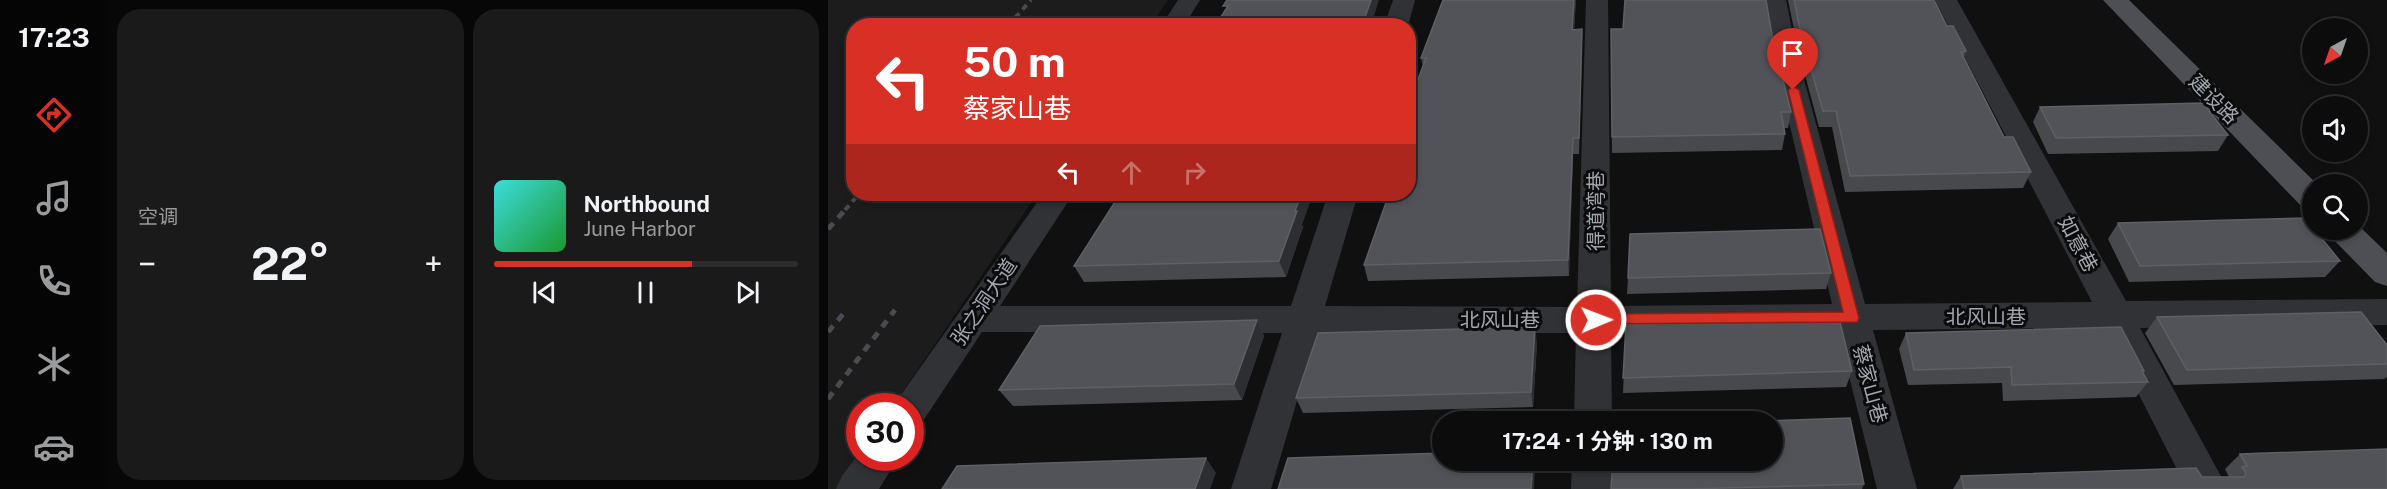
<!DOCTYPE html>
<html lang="zh">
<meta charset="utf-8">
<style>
body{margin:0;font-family:"Public Sans","Noto Sans SC",sans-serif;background:#1a1a1b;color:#f1f3f6;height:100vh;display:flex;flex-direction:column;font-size:22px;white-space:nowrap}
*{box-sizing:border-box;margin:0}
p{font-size:20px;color:#9a9b9d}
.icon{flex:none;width:33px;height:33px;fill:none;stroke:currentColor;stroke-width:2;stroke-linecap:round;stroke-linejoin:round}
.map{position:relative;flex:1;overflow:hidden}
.sheet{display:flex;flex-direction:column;gap:9px;padding:9px;background:#070707;width:720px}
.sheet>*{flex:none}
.top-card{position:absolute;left:18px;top:18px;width:570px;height:183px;border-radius:24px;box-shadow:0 3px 9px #0003,0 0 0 2px #2c2c2e;background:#d93025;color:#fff;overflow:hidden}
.needle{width:39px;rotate:220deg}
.tools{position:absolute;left:1474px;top:18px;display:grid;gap:12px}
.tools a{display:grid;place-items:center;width:66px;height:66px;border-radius:50%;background:#0c0c0d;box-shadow:0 3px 9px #0003,0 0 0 2px #2c2c2e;font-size:30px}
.speed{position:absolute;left:18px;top:393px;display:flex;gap:12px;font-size:30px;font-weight:700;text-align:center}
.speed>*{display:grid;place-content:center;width:78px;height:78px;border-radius:50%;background:#0c0c0d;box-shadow:0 3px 9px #0003,0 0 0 2px #2c2c2e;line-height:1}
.speed .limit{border:9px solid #d22;background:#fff;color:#111}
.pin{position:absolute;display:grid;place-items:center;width:51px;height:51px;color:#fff;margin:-62px -26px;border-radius:50% 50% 50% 0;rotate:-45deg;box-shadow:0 0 6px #0007}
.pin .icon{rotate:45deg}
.me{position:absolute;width:66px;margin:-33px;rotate:89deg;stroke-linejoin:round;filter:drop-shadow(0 0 4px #0008)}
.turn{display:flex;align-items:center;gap:21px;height:126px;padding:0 18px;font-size:27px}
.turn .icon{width:78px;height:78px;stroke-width:2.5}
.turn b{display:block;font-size:42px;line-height:51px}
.lanes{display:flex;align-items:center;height:57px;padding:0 18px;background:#0003;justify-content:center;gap:30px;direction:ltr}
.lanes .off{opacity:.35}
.big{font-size:45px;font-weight:700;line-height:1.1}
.sheet .card{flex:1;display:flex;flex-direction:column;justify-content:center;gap:9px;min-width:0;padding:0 21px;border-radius:24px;background:#1a1a1b}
.song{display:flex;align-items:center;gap:18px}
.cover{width:72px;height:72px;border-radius:9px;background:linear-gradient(135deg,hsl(180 70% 55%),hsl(130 70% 35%))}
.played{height:6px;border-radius:3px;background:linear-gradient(90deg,#d93025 65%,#2c2c2e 65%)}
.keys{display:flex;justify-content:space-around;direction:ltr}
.heat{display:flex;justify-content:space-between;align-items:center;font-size:33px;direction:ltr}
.sheet .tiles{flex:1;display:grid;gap:9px;grid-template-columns:repeat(2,1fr)}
.trip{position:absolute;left:604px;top:411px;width:351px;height:60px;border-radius:30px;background:#0c0c0d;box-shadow:0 3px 9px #0003,0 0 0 2px #2c2c2e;font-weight:700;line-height:60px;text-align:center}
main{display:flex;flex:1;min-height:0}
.tabs{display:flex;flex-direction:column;width:108px;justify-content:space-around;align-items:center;background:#050505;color:#9a9b9d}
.tabs .icon{width:42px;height:42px}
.tabs .selected{color:#d93025}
.tabs b{font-size:27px;color:#f1f3f6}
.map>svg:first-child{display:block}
</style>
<main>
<nav class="tabs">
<b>17:23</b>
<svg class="icon selected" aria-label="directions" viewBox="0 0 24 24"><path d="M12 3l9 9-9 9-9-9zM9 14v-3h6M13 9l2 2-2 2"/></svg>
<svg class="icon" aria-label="music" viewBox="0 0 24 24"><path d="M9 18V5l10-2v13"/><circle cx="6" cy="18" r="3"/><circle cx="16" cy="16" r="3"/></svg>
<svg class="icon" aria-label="phone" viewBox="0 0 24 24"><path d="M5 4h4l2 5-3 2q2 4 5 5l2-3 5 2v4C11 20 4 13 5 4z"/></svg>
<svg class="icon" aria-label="climate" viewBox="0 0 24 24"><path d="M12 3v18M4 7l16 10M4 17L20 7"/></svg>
<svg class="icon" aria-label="car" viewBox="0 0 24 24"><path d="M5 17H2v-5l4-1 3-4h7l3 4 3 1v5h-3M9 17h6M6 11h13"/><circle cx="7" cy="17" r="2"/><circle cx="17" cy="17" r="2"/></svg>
</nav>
<section class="sheet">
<div class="tiles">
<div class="card"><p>空调</p>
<div class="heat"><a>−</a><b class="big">22°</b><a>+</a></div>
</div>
<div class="card">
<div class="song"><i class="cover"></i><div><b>Northbound</b><p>June Harbor</p></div></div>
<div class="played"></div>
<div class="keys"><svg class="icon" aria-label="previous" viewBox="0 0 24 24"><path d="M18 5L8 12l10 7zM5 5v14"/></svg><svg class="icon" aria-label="pause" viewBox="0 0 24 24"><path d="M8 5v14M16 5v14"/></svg><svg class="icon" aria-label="next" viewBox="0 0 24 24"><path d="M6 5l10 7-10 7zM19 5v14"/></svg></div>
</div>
</div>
</section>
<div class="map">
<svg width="1559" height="489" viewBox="0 0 1559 489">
<rect width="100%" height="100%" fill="#101011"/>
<polygon fill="#1c1c1d" points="0,0 340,0 323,25 26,26 26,194 209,194 65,406 32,406 31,456 9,489 0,489"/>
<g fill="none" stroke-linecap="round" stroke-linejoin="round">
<g fill="#313235" fill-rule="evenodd">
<polygon points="350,0 372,0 356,26 333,26"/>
<polygon points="565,0 587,0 580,26 556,26"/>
<polygon points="758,0 780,0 783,306 1004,304 944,50 936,0 958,0 968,50 1037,304 1264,302 1107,0 1129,0 1298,301 1559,299 1559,325 1312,328 1400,489 1359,489 1277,328 1045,330 1089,489 1049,489 1010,331 783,333 784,422 746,422 748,333 489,333 443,489 403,489 454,333 154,332 95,421 82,426 82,406 65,406 215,194 245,194 172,306 463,306 500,194 530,194 497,306 749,307"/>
<polygon points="32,452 32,458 70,458 51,489 8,489 14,476"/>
<polygon points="744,460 784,460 783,489 743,489"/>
</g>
<g fill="#4d4f54" fill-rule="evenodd">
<polygon points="1275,0 1301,0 1489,184 1485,184 1485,210 1474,207"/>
<polygon points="1530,225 1559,253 1559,286 1547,282 1504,238 1499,230 1530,230"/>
</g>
<g stroke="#4a4b50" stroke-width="4" stroke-dasharray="6 5" stroke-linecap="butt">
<polyline points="180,26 203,0"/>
<polyline points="17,210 31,194"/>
</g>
<g stroke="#4a4b50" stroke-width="5" stroke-dasharray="8 7" stroke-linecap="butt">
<polyline points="0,229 18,209"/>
<polyline points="0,332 17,312"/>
<polyline points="0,399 67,310"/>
</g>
</g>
<g fill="#48494d">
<polygon points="615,0 748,0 746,30 754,29 754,45 751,154 745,154 741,276 540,281 536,265 561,195 560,194 580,194 580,106 595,66 593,58"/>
<polygon points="960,0 1106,0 1119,26 1138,51 1136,57 1176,137 1203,172 1195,188 1017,192 1004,127 991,127 970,49"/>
<polygon points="783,29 944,35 963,112 960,128 956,128 957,134 954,150 784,153"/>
<polygon points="1212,107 1400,135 1390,151 1220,154 1205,122"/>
<polygon points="1290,223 1512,261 1497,277 1301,282 1280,239"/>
<polygon points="474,225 475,227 458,277 256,282 246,266"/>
<polygon points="1003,273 998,289 799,294 800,278"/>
<polygon points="1329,317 1559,345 1559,377 1556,379 1346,385 1317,333"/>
<polygon points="429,320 436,336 414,400 185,406 171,390"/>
<polygon points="798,324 1024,371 1018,387 795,393"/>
<polygon points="1078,333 1316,371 1315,372 1320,382 1308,397 1175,401 1174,383 1080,385 1071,349"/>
<polygon points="709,343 705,407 475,413 468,398"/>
<polygon points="1412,454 1559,489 1125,489 1133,476 1401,477 1397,469"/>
<polygon points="1036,484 1034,489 783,489"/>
</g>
<g fill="#2d2e31">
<polygon points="543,0 551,0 543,26 534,26"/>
<polygon points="746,0 748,0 745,45 744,30"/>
<polygon points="754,29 754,45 751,154 751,138"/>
<polygon points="745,138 745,154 741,276 740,260"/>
<polygon points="474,194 485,194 474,225 475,227 458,277 451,261"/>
<polygon points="429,320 436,336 414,400 406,384"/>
<polygon points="707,327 709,343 705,407 703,392"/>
<polygon points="378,458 388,473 382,489 367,489"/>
<polygon points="705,460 707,460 707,464 706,489 703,489"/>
</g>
<g fill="#515358" stroke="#5e6066" stroke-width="1.5">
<polygon points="399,0 543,0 534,26 387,26 400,6 395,6"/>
<polygon points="615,0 746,0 744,30 754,29 751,138 745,138 740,260 536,265 561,194 580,194 580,116 582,113 580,113 580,106 598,58 593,58"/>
<polygon points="797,0 938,0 944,35 963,112 953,112 957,134 784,137 783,29 795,29"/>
<polygon points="966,0 1106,0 1119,26 1125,26 1138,51 1133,52 1176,137 1185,137 1203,172 1022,176 1008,111 995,111 973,34"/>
<polygon points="1375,103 1400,135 1228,138 1212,107"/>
<polygon points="292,194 474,194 467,211 469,211 451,261 246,266"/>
<polygon points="1478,218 1485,227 1485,230 1487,230 1512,261 1312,266 1290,223"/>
<polygon points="992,229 1003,273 800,278 802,234"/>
<polygon points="1533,312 1559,345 1559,364 1359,370 1329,317"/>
<polygon points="1011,318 1024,371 795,378 798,324"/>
<polygon points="429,320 406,384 171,390 212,326"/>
<polygon points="707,327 703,392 468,398 490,333"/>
<polygon points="1293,327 1316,371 1314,371 1320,382 1184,385 1183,367 1086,370 1078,333"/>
<polygon points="1022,418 1036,484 861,489 783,489 785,460 945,460 945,422 903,422"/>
<polygon points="1559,449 1559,489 1136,489 1133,476 1368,468 1374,477 1416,477 1418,473 1414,467 1419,466 1412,454"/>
<polygon points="615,453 615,460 705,460 703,489 450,489 460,458"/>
<polygon points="378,458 367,489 114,489 129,466"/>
</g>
<polygon fill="#d93025" stroke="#8d1f18" stroke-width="1.5" points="965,86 971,90 1031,318 1029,322 762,324 760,320 762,316 768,314 1015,312 960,90"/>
<g text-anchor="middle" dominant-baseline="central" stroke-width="6" stroke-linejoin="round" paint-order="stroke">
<g font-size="20" fill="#a2a6b0" stroke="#0b0b0c">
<text transform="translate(1386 99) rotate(45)">建设路</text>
<text transform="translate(768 211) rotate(-90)">得道湾巷</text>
<text transform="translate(1250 244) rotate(62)">如意巷</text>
<text transform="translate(156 302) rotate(-56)">张之洞大道</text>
<text x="1158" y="317">北风山巷</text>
<text x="672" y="320">北风山巷</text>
<text transform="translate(1042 384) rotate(75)">蔡家山巷</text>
</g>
</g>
</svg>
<div class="tools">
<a><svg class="needle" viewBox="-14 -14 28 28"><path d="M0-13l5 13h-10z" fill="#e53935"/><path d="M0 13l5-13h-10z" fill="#9a9b9d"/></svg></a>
<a><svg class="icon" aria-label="sound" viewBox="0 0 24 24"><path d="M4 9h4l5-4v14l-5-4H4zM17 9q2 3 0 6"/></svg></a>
<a><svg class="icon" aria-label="search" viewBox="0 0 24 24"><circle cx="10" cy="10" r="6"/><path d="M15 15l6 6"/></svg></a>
</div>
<div class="speed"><div class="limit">30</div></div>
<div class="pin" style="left:965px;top:90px;background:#d93025"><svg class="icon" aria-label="arrive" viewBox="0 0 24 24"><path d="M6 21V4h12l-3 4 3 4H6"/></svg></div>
<svg class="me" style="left:768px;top:320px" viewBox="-20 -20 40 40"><circle r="17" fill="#d93025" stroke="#fff" stroke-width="3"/><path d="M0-11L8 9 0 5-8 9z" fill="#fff"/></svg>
<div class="trip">17:24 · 1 分钟 · 130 m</div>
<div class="top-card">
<div class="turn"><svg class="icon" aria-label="left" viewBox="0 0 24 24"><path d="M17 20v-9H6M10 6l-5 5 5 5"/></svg><div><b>50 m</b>蔡家山巷</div></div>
<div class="lanes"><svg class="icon" aria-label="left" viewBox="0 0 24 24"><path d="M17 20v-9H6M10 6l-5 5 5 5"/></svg><svg class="icon off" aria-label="ahead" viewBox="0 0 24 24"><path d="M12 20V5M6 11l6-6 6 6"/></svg><svg class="icon off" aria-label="right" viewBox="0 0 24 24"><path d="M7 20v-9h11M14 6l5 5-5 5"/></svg></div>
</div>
</div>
</main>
